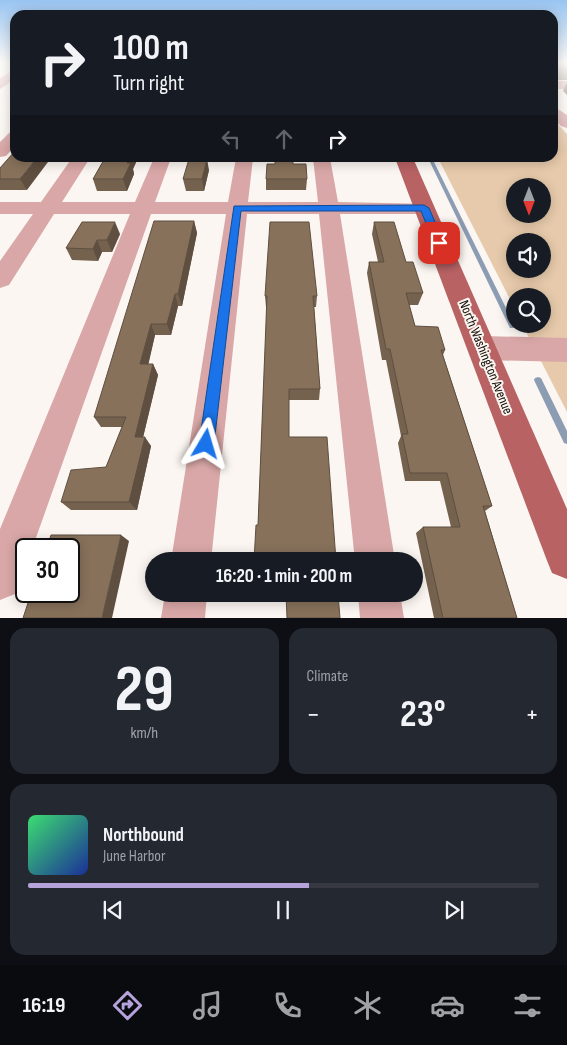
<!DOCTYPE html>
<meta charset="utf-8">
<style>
body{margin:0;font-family:"Sofia Sans Condensed",sans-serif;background:#242831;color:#f1f3f6;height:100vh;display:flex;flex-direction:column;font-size:19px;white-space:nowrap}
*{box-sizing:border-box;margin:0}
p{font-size:16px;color:#9ea1a6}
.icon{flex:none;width:28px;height:28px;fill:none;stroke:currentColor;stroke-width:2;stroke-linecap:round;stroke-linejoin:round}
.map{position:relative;height:618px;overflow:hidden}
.drawer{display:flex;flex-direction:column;gap:10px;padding:10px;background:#0d0f14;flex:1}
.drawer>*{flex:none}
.guide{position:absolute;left:10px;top:10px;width:548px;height:152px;border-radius:15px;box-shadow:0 2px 12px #0003;background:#171b24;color:#f1f3f6;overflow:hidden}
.needle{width:32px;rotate:180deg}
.fabs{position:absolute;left:506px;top:178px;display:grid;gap:10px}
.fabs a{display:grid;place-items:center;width:45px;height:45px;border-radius:50%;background:#171b24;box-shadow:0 2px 12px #0003;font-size:25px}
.speed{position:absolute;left:15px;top:538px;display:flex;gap:10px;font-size:25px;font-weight:700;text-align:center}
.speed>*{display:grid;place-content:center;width:65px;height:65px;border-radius:50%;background:#171b24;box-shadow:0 2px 12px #0003;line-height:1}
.speed .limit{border:2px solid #111;border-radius:8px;background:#fff;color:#111}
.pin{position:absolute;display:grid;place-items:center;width:42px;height:42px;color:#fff;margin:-21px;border-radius:10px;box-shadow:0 2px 8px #0006}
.me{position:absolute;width:55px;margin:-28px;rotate:7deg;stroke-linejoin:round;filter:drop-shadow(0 0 4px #0008)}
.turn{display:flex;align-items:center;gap:18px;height:105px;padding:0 20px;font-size:22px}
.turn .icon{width:65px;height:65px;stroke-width:2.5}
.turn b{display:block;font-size:35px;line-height:42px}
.lanes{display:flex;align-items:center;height:48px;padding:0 20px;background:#0003;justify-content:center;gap:25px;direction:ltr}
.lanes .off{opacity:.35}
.big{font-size:38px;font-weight:700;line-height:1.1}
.drawer .card{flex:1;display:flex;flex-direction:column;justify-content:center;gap:8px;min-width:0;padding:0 18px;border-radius:15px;background:#242831}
.drawer .dial{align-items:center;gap:0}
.dial b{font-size:65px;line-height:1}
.song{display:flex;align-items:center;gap:15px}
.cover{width:60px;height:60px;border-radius:8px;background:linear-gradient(135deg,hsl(140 70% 55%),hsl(230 70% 35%))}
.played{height:5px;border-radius:2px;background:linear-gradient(90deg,#b6a3db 55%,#363941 55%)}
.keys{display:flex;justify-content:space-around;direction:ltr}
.heat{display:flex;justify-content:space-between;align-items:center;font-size:28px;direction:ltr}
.drawer .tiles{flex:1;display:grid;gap:10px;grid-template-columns:1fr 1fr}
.card:last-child{grid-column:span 2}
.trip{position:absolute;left:145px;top:552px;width:278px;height:50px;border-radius:25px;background:#171b24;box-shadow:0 2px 12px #0003;font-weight:700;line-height:50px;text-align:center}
.dock{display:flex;height:80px;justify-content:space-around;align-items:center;background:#090b0e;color:#9ea1a6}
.dock .icon{width:35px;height:35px}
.dock .active{color:#b6a3db}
.dock b{font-size:22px;color:#f1f3f6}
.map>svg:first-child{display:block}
</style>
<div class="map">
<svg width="567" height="618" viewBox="0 0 567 618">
<rect width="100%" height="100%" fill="#fbf6f1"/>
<path fill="#e7caab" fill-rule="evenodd" d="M553 119 567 134V412L522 324H542V296H515V309L438 158H552ZM515 186H542V214H515ZM515 241H542V269H515Z"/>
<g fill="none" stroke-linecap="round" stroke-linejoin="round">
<g fill="#8c9db3" fill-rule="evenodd">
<polygon points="428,158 432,158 515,326 514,328 510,328 509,326"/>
<polygon points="538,377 541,378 567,431 567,444 564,443 534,380 535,378"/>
</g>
<g fill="#d9a7a7" fill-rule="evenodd">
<polygon points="15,69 15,79 0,89 0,78"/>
<rect x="552" y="81" width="15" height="8"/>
<polygon points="552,105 567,115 567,128 561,126 552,118"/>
<polygon points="15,131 15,146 6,156 0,157 0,142 9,133"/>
<path d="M72 158H90L62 202H135L154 158H171L155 202H228L236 158H253L248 202H318L313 158H330L338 202 431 204 434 208 431 212 424 214H340L395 561H355L319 214H247L211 561H171L226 214H151L32 549H26C26 566 21 578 15 594L0 600V529L130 214H54L9 285 0 288V261L33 214H0V202H41Z"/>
<polygon points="483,336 567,338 567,362 483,360 473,356 469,348 473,340"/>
<polygon points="165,594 207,594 205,618 161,618"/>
<polygon points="358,594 400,594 404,618 360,618"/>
</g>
<polygon fill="#b86264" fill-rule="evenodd" points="395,158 413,158 567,509 567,579 552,573 546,558"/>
</g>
<g fill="#74614e">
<rect x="552" y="63" width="15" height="17"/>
<polygon points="567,82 567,95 563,91"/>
<polygon points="15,151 27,190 0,190 0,168"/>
<polygon points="105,158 138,158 133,169 134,174 127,191 97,191 93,179"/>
<polygon points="293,164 307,179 306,190 266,190 266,179"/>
<polygon points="209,170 204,191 186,191 183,179"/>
<polygon points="194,221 197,233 182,306 178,306 171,335 155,335 148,364 153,364 158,375 143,437 151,446 137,510 71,510 61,502 106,467 122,427 101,427 94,417"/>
<polygon points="374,222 406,262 423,293 418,305 409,305 415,326 445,350 443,355 492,506 485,511 517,618 434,618 416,533 423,527 451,527 440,481 405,481 398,443 401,436 386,360 382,360 367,273 369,262 378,262 372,234"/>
<polygon points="120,234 112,252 102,252 98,261 72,260 66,248"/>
<polygon points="265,296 317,296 316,307 314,307 320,389 319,400 289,400 258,525 267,307 266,307"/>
</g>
<g fill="#5e4f40">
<polygon points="37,158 51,158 27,190 20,179"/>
<polygon points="130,158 138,158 133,169 134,174 127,191 123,179 127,163"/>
<polygon points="207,159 209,170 204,191 202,179"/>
<polygon points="194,221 197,233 182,306 178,294"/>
<polygon points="115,222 120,234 112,252 107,240"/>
<polygon points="97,240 102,252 98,261 93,249"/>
<polygon points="175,294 178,306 171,335 167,324"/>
<polygon points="151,324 155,335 146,375 140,364"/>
<polygon points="153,364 158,375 141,446 135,437"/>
<polygon points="145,437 151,446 137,510 129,502"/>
<polygon points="121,535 129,541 112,618 102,618"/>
</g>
<g fill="#87715b" stroke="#5e4f40">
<polygon points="552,63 567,63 567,70 555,71 552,69"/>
<polygon points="15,151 15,158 37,158 20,179 0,179 0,168"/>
<polygon points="105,158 130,158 127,163 131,163 123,179 93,179"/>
<polygon points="275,158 293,158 293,164 306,164 307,179 266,179 267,164 275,164"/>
<polygon points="189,159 207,159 202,179 183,179"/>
<polygon points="154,221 194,221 178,294 175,294 167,324 151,324 140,364 153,364 135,437 145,437 129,502 61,502 71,470 106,467 126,417 94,417"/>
<polygon points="82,222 115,222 107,240 97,240 93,249 66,248"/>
<polygon points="270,222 309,222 317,296 313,296 320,389 289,389 289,437 327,437 336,561 254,561 256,525 258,525 267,296 265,296"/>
<polygon points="374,222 394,222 406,262 413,262 423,293 406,293 415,326 438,327 445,350 441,350 492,506 483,506 517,618 443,618 423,527 460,527 447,473 410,473 402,434 408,434 390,349 386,349 369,262 384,262"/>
<polygon points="51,535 121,535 102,618 23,618 32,591 69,591 69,549 46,549"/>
<polygon points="286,594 338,594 340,618 287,618"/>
</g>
<linearGradient id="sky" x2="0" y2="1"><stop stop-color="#98c4f1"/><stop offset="0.42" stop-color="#fdfbf9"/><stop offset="1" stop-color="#fdfbf9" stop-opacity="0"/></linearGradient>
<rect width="567" height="149" fill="url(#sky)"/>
<polygon fill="#1a73e8" stroke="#114b97" points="424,205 429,208 444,243 442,245 436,245 434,243 421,211 241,211 214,444 211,449 206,451 201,449 199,444 234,206"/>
<g text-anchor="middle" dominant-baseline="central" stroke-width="4" stroke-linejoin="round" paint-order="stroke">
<g font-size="14" fill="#130b04" stroke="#fbf6f1">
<text transform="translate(486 357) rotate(68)">North Washington Avenue</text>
</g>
</g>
</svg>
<div class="fabs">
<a><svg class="needle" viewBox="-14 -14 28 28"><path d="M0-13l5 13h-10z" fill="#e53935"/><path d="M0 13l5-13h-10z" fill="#9ea1a6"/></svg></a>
<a><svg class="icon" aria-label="sound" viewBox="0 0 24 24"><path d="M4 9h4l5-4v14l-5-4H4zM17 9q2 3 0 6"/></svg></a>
<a><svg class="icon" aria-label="search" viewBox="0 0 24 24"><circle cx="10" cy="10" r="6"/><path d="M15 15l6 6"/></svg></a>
</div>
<div class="speed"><div class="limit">30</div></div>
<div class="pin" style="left:439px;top:243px;background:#d93025"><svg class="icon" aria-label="arrive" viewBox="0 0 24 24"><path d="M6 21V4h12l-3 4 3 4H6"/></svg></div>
<svg class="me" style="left:206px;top:444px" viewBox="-20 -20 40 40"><path d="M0-17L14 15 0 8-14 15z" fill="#1a73e8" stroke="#fff" stroke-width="4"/></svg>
<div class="trip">16:20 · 1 min · 200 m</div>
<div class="guide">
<div class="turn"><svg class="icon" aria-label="right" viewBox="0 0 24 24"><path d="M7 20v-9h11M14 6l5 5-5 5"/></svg><div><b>100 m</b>Turn right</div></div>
<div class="lanes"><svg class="icon off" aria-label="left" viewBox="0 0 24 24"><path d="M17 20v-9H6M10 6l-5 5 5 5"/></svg><svg class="icon off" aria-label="ahead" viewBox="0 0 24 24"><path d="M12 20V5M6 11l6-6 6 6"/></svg><svg class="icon" aria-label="right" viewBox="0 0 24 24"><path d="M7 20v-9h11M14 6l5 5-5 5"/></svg></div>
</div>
</div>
<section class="drawer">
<div class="tiles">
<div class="card dial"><b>29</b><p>km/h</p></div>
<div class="card"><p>Climate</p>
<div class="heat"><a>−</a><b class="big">23°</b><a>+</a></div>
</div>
<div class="card">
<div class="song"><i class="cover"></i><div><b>Northbound</b><p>June Harbor</p></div></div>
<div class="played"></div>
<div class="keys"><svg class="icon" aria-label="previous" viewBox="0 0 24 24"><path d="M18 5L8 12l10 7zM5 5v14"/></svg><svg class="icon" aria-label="pause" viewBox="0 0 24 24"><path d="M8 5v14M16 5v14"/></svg><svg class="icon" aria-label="next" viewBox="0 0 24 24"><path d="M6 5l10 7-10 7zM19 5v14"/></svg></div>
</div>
</div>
</section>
<nav class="dock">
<b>16:19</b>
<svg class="icon active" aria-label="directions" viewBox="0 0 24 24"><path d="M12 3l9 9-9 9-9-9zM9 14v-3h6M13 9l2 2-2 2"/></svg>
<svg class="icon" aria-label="music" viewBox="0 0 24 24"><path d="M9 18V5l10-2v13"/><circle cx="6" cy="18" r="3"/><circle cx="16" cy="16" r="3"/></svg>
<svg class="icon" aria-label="phone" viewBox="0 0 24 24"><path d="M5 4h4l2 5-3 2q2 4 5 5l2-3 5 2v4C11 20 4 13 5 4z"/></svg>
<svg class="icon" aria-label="climate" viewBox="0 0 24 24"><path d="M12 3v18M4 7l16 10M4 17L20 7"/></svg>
<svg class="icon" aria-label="car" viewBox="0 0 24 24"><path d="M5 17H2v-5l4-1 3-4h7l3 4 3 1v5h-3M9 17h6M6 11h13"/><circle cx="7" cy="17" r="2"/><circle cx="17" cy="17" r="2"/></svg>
<svg class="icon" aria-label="filters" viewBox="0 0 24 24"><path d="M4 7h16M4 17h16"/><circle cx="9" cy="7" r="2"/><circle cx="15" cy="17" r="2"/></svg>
</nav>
